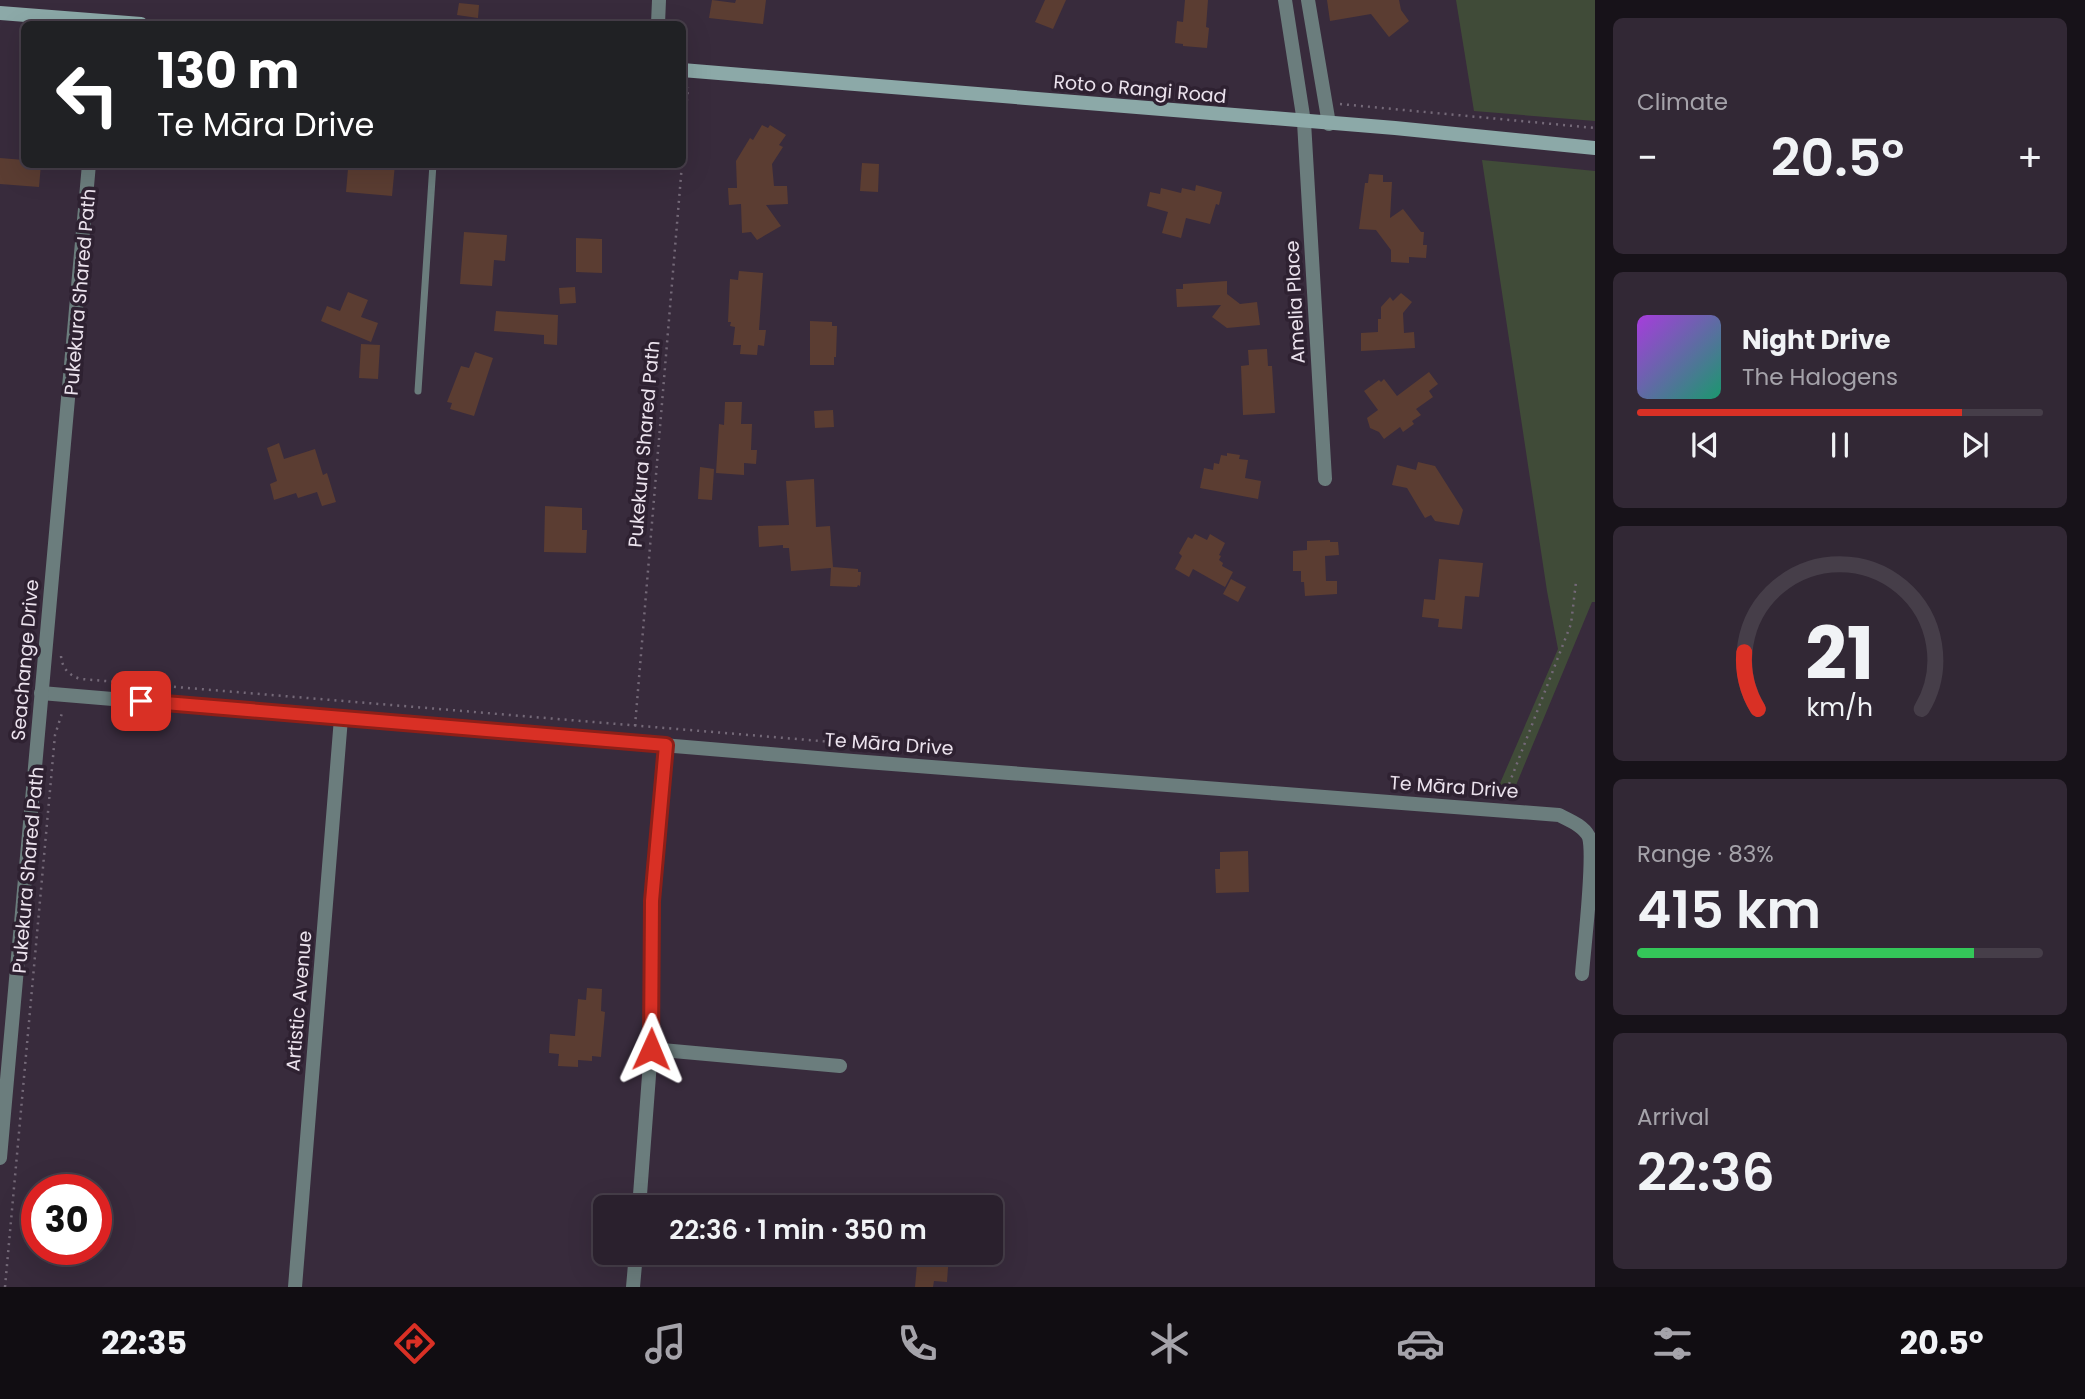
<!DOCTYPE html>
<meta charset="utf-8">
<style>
body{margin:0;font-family:Poppins,sans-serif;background:#322835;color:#f1f3f6;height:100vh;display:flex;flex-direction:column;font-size:26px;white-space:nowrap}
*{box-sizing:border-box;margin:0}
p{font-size:23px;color:#a5a3aa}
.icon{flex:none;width:38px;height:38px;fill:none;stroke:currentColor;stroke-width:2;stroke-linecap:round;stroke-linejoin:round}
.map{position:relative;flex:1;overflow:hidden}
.details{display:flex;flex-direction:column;gap:18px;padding:18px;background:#171219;width:490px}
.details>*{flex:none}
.guide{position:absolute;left:21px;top:21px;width:665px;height:147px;border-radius:10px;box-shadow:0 7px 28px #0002,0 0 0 2px #463e49;background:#202124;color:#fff;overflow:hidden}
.speed{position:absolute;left:21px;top:1174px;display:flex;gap:14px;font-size:35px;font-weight:700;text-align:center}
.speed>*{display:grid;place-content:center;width:91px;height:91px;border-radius:50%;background:#2a202d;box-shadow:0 7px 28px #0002,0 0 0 2px #463e49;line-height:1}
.speed .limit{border:10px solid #d22;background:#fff;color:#111}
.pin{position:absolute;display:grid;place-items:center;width:60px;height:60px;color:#fff;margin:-30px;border-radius:14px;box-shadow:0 4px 10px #0006}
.me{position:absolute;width:77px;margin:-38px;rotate:1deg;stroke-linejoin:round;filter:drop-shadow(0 0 5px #0008)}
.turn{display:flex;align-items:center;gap:24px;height:147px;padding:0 21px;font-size:32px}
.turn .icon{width:91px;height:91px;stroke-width:2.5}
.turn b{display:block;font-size:49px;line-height:60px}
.big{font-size:52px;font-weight:600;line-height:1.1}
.details .card{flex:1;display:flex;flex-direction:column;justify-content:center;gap:10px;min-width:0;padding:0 24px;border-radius:10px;background:#322835}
.details .dial{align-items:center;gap:0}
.dial svg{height:182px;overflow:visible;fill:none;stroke:#463e49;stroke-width:7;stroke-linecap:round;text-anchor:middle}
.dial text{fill:#f1f3f6;stroke:none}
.song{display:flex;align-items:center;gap:21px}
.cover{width:84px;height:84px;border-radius:10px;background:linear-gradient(135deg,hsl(280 70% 55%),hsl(160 70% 35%))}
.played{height:7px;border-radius:4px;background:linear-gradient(90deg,#d93025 80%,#463e49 80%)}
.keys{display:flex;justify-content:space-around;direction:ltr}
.heat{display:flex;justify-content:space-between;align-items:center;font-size:38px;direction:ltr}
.charge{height:10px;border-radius:5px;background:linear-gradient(90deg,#34c759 83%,#463e49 0)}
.trip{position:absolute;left:593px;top:1195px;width:410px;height:70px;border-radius:10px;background:#2a202d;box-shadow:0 7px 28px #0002,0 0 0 2px #463e49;font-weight:600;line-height:70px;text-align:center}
.dock{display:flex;height:112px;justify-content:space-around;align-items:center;background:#110d12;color:#a5a3aa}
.dock .icon{width:49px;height:49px}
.dock .selected{color:#d93025}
.dock b{font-size:32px;color:#f1f3f6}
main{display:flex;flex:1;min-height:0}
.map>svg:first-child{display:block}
</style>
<main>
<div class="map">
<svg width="1595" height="1287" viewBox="0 0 1595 1287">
<rect width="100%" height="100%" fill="#382b3c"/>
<g fill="#404b38">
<polygon points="1456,0 1595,0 1595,121 1474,111"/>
<polygon points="1482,160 1595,171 1595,602 1592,602 1514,790 1498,788 1558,649 1547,591"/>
</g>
<g fill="#5b3d32">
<polygon points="712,0 735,3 736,0 766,0 763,24 709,18"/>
<polygon points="1045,0 1066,0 1053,29 1035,22"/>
<polygon points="1185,0 1208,0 1206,27 1209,28 1207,48 1183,46 1183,44 1175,43 1177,21 1183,22"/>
<polygon points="1327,0 1399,0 1401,10 1409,21 1389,37 1371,14 1330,21"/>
<polygon points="459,3 479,5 478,18 457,15"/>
<polygon points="762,125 768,128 770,125 786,135 779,145 783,147 772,164 774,186 787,186 788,204 766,205 781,226 757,240 751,232 742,233 741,204 729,205 728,188 737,188 736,161 750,138 753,140"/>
<polygon points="0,158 24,160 24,164 41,164 39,187 0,184"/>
<polygon points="862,163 879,164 878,192 860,191"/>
<polygon points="353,164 395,164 392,196 346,192 348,169 353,169"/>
<polygon points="1369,174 1383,175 1383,182 1392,182 1390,218 1403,209 1421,232 1424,232 1423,245 1427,245 1426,258 1409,257 1409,263 1391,262 1391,250 1376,230 1359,229 1365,183 1368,183"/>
<polygon points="1196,185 1222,192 1219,205 1216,204 1210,224 1186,218 1181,238 1162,233 1168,212 1147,206 1150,192 1160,194 1161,188 1181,193 1182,188 1195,191"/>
<polygon points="464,232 507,235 505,261 494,260 492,286 460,284"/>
<polygon points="576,238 602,239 602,273 576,272"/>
<polygon points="739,271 763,273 759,330 766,330 764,346 758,345 757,355 740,354 741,345 733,345 735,327 730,326 731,322 728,322 730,279 738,280"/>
<polygon points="1227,281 1227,294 1240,304 1257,302 1260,325 1227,328 1212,317 1221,305 1177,307 1176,289 1183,289 1183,284"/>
<polygon points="575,287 576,303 560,304 559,288"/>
<polygon points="348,292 368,300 361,317 378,323 371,342 321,321 327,306 340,311"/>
<polygon points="1401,293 1412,302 1403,313 1404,333 1414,332 1415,348 1361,351 1361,333 1378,332 1378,319 1381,319 1381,307 1390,297 1393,301"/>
<polygon points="496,311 558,315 557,345 544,344 544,335 494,331"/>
<polygon points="810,321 832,322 832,326 837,326 836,357 834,357 834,365 810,365"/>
<polygon points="361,344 380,345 378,379 359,378"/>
<polygon points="1267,349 1268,366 1272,366 1275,413 1243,415 1241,366 1249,365 1248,350"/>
<polygon points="475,352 493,358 474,416 450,409 452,403 447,402 461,366 469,368"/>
<polygon points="1429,372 1438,384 1429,391 1433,397 1416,409 1421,415 1412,421 1414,424 1403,432 1400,427 1384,439 1379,432 1370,428 1367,418 1378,410 1364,391 1379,380 1381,382 1384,379 1397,396"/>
<polygon points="725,402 742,402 741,424 752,424 751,450 757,450 756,464 744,463 744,475 716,473 719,424 724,425"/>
<polygon points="833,410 834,427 815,428 814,411"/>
<polygon points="279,443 284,459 315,449 323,475 327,473 336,502 322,506 317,492 298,498 296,493 274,500 270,484 277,481 267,448"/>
<polygon points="1227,453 1240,455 1239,459 1248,460 1245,478 1261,481 1258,499 1200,488 1204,468 1213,470 1214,463 1219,464 1221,455 1227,456"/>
<polygon points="1418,462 1435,466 1463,510 1459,525 1435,521 1431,515 1425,518 1407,488 1392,485 1397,465 1416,470"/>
<polygon points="700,467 714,469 712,500 698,499"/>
<polygon points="814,479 816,527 830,526 833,567 858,569 858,572 861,572 860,586 858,585 857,587 830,586 831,568 791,571 789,548 783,548 783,545 759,547 758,526 789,525 786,481"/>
<polygon points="545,506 582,508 582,530 587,530 586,553 544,552"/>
<polygon points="1195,534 1207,540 1210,534 1225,543 1219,555 1221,556 1219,560 1223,563 1222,566 1233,572 1225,587 1193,569 1189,577 1175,569 1182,556 1179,553 1188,537 1192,539"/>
<polygon points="1330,540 1330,542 1338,542 1339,555 1325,556 1326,581 1337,581 1337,594 1305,596 1304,582 1301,582 1301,571 1293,571 1293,551 1307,550 1307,541"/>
<polygon points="1439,559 1483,563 1479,597 1465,596 1462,629 1438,627 1439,619 1422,617 1424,599 1435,600"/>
<polygon points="1231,579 1246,587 1238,602 1223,594"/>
<polygon points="1248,851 1249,892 1216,893 1215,869 1220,869 1220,852"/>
<polygon points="587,988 602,989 601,1011 605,1012 601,1057 592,1056 592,1061 578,1060 578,1067 558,1066 559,1054 549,1053 550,1034 575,1036 578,999 586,1000"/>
<polygon points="918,1253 949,1253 947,1282 934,1281 933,1287 915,1287"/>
</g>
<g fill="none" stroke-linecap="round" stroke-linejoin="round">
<g stroke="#746978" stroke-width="2.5" stroke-dasharray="2 5" stroke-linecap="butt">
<polyline points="1340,104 1595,128"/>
<polyline points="682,157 688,87"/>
<path d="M61 656C62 668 69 676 81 679L856 744"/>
<polyline points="635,726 682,164"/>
<polyline points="1504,797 1571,624 1576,582"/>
<polyline points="5,1287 55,735 63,710"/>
</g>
<polyline stroke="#6b7d7d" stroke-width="7" points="418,391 433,164"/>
<g stroke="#6b7d7d" stroke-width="14">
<polyline points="1285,0 1304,122 1325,479"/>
<polyline points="1308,0 1329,124"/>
<polyline points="658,24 659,0"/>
<path d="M41 693 853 761 1559 815C1569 820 1584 826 1589 837 1595 858 1584 947 1582 974"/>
<polyline points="651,1049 840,1066"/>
<polyline points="0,1158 89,164"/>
<polyline points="639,1208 651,1049 652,901 666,745"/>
<polyline points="295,1287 341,718"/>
<polyline points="633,1287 636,1253"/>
</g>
<g stroke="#8ca9a8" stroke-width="14">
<polyline points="0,13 141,24"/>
<polyline points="682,70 1395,128 1595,148"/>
</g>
</g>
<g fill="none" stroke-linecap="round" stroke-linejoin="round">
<defs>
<polyline id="route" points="141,701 666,745 652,901 651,1049"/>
</defs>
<use href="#route" stroke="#8d1f18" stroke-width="18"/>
<use href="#route" stroke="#d93025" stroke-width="12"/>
</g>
<g text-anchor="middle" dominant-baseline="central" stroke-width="7" stroke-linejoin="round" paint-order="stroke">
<g font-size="19" fill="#ebe2ed" stroke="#2e2131">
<text transform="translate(1140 89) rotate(5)">Roto o Rangi Road</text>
<text transform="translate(80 292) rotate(-85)">Pukekura Shared Path</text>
<text transform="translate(1295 302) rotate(-93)">Amelia Place</text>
<text transform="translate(644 444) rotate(-85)">Pukekura Shared Path</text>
<text transform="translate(25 660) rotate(-85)">Seachange Drive</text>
<text transform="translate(889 744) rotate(4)">Te Māra Drive</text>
<text transform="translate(1454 787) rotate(4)">Te Māra Drive</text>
<text transform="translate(28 870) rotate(-85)">Pukekura Shared Path</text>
<text transform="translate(299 1001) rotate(-85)">Artistic Avenue</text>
</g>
</g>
</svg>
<div class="speed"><div class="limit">30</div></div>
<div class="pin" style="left:141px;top:701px;background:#d93025"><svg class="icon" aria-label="arrive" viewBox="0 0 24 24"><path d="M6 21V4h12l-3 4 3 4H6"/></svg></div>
<svg class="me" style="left:651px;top:1049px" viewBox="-20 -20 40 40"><path d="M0-17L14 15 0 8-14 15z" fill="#d93025" stroke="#fff" stroke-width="4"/></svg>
<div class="trip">22:36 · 1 min · 350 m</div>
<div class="guide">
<div class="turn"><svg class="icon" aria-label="left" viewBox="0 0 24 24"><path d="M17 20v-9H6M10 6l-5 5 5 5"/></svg><div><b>130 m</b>Te Māra Drive</div></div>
</div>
</div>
<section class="details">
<div class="card"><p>Climate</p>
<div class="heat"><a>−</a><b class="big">20.5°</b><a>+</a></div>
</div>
<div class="card">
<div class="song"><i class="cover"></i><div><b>Night Drive</b><p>The Halogens</p></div></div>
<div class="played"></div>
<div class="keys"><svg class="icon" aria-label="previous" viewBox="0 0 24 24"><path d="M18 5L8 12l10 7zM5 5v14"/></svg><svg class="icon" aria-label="pause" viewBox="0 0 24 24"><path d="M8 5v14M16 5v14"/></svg><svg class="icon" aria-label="next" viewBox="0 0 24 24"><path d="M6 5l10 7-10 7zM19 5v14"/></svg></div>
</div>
<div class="card dial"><svg viewBox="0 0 100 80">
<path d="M14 69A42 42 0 1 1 86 69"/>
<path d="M14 69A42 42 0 0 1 8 44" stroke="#d93025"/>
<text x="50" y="56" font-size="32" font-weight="700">21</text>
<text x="50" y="72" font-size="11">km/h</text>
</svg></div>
<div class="card"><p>Range · 83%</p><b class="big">415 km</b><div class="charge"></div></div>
<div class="card"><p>Arrival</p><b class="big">22:36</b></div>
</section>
</main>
<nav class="dock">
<b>22:35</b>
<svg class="icon selected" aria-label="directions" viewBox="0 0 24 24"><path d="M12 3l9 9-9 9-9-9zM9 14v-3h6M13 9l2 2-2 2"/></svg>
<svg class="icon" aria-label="music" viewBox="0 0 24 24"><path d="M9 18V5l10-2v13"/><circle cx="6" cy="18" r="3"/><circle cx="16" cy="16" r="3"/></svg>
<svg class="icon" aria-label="phone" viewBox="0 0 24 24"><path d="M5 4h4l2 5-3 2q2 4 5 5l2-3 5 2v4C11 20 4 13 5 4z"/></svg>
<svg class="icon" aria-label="climate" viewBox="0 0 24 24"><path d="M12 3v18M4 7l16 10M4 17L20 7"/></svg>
<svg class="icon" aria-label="car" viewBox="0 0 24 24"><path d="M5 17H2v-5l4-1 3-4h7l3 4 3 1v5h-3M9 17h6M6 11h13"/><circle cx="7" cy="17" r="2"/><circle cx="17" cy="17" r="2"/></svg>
<svg class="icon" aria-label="filters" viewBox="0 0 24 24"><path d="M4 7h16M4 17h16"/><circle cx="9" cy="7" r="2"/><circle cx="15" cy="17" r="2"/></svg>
<b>20.5°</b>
</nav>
